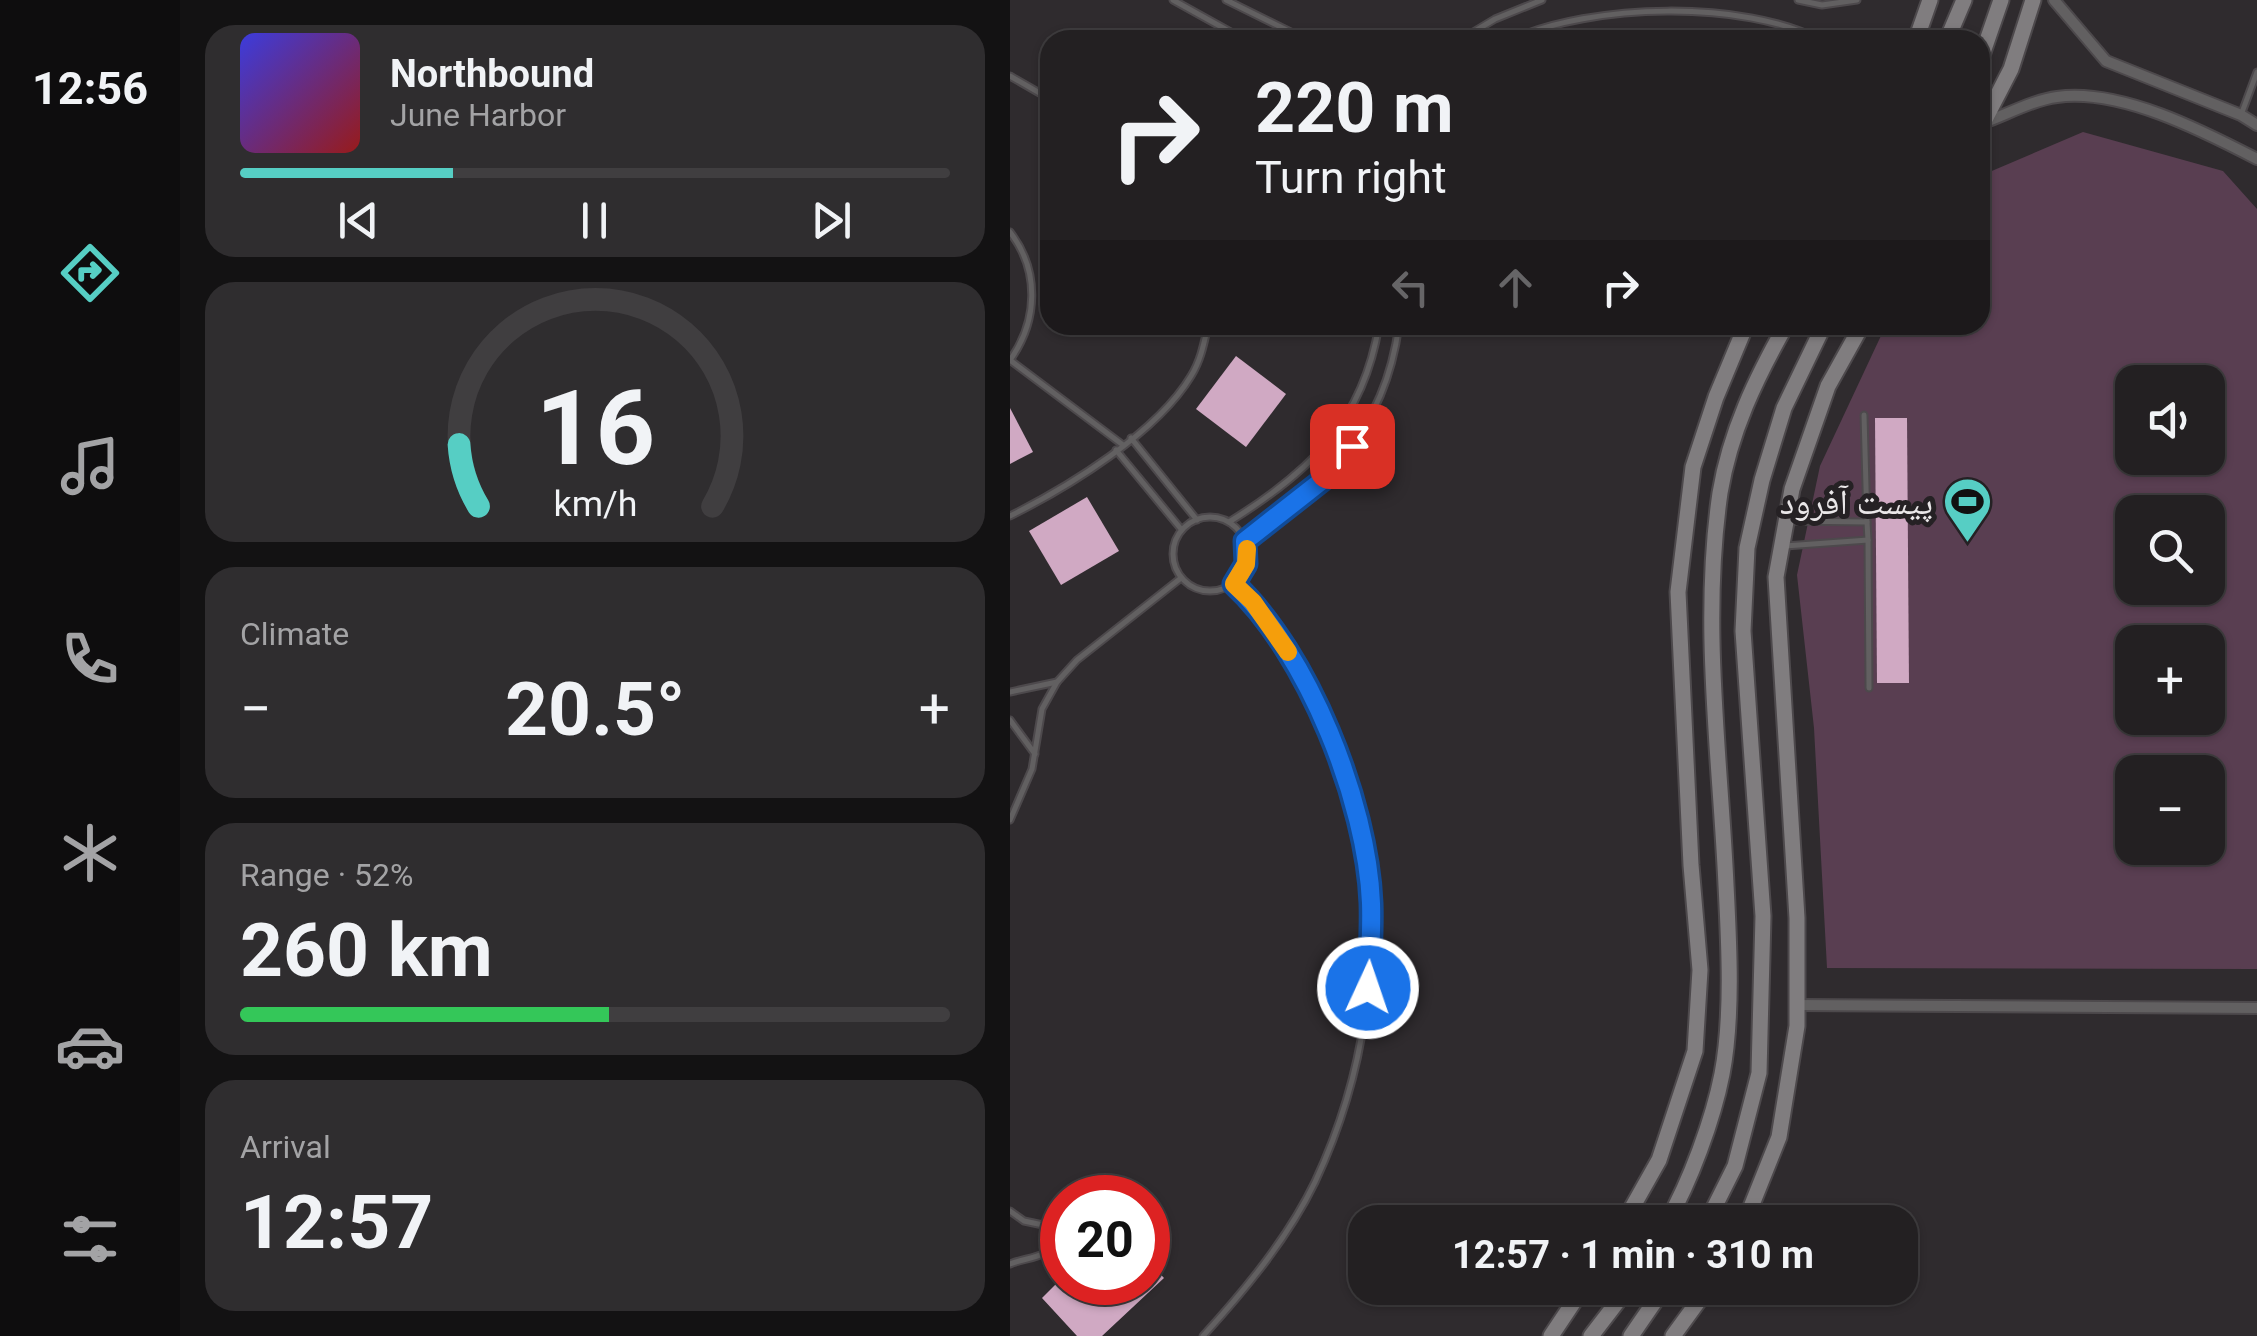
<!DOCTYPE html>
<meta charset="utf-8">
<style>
body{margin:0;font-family:Roboto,"Noto Naskh Arabic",sans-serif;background:#2f2d2f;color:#f1f3f6;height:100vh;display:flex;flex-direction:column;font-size:38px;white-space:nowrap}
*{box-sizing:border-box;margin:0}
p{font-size:32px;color:#a3a3a5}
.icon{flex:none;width:55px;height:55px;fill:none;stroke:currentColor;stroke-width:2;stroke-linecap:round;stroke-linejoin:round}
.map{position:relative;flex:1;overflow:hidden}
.side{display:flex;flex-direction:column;gap:25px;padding:25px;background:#131213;width:830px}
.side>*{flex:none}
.banner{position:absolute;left:30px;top:30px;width:950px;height:305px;border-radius:30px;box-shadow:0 2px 8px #0004,0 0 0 2px #403e40;background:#232022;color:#f1f3f6;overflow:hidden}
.controls{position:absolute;left:1105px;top:365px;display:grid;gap:20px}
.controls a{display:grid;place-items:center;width:110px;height:110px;border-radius:20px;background:#232022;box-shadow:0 2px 8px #0004,0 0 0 2px #403e40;font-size:50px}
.speed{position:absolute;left:30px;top:1175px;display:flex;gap:20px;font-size:50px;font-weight:700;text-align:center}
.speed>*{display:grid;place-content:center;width:130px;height:130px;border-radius:50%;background:#232022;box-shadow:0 2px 8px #0004,0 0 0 2px #403e40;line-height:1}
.speed .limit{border:15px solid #d22;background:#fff;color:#111}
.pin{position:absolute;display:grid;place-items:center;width:85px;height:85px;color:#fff;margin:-42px;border-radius:20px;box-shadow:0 5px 15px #0006}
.me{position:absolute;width:110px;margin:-55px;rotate:3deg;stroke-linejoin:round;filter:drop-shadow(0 0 8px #0008)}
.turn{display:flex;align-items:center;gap:35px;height:210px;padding:0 50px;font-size:45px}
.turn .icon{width:130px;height:130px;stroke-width:2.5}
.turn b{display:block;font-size:70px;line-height:85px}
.lanes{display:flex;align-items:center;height:95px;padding:0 50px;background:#0003;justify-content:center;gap:50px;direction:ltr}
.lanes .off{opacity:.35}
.big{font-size:75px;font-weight:700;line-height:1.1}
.side .card{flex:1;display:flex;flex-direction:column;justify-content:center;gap:15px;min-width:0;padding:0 35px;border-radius:30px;background:#2f2d2f}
.side .dial{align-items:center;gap:0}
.dial svg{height:260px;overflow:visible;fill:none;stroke:#403e40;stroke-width:7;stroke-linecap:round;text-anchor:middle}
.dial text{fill:#f1f3f6;stroke:none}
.song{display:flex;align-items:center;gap:30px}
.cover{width:120px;height:120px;border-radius:15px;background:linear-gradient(135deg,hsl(240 70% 55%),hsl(0 70% 35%))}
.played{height:10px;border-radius:5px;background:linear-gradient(90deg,#56cec4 30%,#403e40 30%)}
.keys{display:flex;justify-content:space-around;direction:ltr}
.heat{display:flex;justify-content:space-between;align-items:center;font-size:55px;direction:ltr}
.charge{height:15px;border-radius:8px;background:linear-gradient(90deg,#34c759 52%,#403e40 0)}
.trip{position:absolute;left:338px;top:1205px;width:570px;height:100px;border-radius:30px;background:#232022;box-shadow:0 2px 8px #0004,0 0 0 2px #403e40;font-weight:700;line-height:100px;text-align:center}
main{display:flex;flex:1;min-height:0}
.tab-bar{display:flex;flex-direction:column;width:180px;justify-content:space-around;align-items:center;background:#0e0d0e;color:#a3a3a5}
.tab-bar .icon{width:70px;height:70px}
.tab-bar .active{color:#56cec4}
.tab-bar b{font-size:45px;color:#f1f3f6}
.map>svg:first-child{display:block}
</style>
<main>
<nav class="tab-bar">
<b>12:56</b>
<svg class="icon active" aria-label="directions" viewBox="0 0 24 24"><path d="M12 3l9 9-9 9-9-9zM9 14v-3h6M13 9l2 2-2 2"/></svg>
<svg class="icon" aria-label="music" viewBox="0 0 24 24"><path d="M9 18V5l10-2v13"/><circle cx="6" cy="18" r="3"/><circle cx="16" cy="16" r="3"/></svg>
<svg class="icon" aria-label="phone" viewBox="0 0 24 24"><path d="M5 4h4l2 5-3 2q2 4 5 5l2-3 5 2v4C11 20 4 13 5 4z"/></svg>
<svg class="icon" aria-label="climate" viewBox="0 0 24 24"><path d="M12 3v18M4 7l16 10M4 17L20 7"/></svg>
<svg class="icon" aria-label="car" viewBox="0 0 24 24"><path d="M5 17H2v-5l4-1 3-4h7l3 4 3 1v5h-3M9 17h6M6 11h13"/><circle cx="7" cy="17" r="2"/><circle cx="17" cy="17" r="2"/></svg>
<svg class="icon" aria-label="filters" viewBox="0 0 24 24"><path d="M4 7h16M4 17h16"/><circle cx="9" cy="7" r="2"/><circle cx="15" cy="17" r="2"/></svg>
</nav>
<section class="side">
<div class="card">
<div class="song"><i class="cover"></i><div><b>Northbound</b><p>June Harbor</p></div></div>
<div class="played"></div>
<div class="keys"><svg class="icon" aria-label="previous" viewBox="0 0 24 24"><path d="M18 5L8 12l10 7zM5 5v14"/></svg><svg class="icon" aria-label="pause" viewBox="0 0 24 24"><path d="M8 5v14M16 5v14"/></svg><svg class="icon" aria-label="next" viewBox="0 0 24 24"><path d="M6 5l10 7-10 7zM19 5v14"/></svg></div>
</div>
<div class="card dial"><svg viewBox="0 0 100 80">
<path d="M14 69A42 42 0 1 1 86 69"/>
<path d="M14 69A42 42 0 0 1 8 50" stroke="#56cec4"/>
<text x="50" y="56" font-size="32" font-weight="700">16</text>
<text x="50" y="72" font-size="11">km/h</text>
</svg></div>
<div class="card"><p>Climate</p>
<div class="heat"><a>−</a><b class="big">20.5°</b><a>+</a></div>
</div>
<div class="card"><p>Range · 52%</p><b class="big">260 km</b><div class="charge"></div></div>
<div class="card"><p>Arrival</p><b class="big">12:57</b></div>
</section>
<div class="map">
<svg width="1247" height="1336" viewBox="0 0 1247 1336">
<rect width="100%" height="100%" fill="#2f2b2e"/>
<path fill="#593e51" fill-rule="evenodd" d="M1073 132 1213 171 1247 209V969L817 968 804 728 787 575 810 466 876 325H970V176ZM1122 382H1198V458H1122ZM1122 512H1198V588H1122ZM1122 642H1198V718H1122ZM1122 772H1198V848H1122Z"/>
<g fill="#d0a9c3">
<polygon points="226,356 276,394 236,447 186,409"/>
<polygon points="0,408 23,452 0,464"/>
<polygon points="865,418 897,418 899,683 867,683"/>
<polygon points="77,497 109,551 51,585 19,531"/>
<polygon points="138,1261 154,1278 92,1336 67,1336 32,1298 48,1282 138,1282"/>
</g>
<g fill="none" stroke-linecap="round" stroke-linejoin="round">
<defs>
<g id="lane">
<polyline points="163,0 235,40"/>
<polyline points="216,0 297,40"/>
<polyline points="788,0 812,5 847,0"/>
<polyline points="450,40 485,19 532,0"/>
<path d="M501 40C582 3 734 0 810 40"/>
<polyline points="0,76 40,99"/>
<polyline points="1231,115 1247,72"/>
<path d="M0 232C30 271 28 321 0 360L113 445"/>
<polyline points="854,415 857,522"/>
<polyline points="121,438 187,520"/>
<polyline points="106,450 171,529"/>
<path d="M0 516C58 487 147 433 181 376 191 360 194 343 198 325"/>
<circle cx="200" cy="554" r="37"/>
<polyline points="779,521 857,522 858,540"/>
<path d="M219 522C300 472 353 422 369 325"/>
<path d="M235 541C317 478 374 434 389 325"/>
<polyline points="775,546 858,540 859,688"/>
<polyline points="0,692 47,682"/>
<polyline points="0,720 25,754"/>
<polyline points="0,820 22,769 32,709 47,682 67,660 171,578"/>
<path d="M0 1211 14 1221 38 1226 44 1236C40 1260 19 1256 0 1264"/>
<path d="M193 1336C235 1290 278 1238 305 1182 371 1041 378 889 323 744 301 686 270 626 224 584"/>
</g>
<g id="street">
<polyline points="1044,0 1096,61 1231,115 1247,125"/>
<path d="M973 123C996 115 1023 100 1047 97 1110 88 1193 131 1247 159"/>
<polyline points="787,1005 1247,1008"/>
</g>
<g id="secondary">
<polyline points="906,40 920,0"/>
<polyline points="937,40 954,0"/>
<polyline points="970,61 991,0"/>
<polyline points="970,129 1001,69 1023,0"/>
<polyline points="614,1222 649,1160 685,1051 690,970 681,865 668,592 683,467 706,397 736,325"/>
<path d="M657 1222C680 1182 703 1120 712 1074 723 1017 719 943 716 885 710 755 691 623 710 493 720 432 746 378 776 325"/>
<polyline points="697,1222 725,1166 749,1073 753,916 733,631 737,548 752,480 774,408 814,325"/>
<polyline points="735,1222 769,1137 787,1026 787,918 766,577 782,489 818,386 852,325"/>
<polyline points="541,1336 573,1288"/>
<polyline points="581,1336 618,1288"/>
<polyline points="621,1336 654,1288"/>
<polyline points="663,1336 698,1288"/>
</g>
</defs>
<use href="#lane" stroke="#4d494c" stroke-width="9"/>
<use href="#street" stroke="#4d494c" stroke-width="14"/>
<use href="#secondary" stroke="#4d494c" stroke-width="19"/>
<use href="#lane" stroke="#626061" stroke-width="5"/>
<use href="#street" stroke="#626061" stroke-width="10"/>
<use href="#secondary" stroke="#807d7f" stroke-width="15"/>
</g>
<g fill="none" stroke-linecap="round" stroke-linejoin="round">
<defs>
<path id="route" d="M342 446 314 479 235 541 236 564 224 584C298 653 357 802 361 903 362 931 360 960 358 988"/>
</defs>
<use href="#route" stroke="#114b97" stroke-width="25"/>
<use href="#route" stroke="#1a73e8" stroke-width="18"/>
<polyline stroke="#f59e0b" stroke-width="18" points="237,549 236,564 224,584 243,602 278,652"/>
</g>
<defs>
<symbol id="stadium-pin" viewBox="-11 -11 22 30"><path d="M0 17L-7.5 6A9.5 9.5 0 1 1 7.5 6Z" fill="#56cec4" stroke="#252124"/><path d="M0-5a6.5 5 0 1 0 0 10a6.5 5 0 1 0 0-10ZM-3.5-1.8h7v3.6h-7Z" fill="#111"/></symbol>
</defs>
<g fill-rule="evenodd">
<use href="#stadium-pin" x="930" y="474" width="55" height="75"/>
</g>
<g text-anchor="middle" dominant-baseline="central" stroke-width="10" stroke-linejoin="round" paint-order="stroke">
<g font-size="35" fill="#eae7e9" stroke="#252124" text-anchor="end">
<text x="923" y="502">پیست آفرود</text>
</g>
</g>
</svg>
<div class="controls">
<a><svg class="icon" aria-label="sound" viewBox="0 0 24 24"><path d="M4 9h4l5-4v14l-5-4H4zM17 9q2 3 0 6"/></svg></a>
<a><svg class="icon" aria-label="search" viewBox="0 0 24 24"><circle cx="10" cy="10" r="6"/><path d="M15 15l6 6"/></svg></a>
<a>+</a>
<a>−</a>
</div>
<div class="speed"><div class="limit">20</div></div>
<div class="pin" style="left:342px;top:446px;background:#d93025"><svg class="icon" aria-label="arrive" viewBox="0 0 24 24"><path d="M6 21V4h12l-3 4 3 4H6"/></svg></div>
<svg class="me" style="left:358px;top:988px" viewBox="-20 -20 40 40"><circle r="17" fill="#1a73e8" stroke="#fff" stroke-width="3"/><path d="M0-11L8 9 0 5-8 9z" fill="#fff"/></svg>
<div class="trip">12:57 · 1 min · 310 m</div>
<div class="banner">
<div class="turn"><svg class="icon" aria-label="right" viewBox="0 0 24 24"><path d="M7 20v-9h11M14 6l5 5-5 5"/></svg><div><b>220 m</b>Turn right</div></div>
<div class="lanes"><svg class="icon off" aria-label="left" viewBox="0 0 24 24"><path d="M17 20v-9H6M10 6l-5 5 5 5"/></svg><svg class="icon off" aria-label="ahead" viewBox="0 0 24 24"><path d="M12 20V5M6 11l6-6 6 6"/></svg><svg class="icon" aria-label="right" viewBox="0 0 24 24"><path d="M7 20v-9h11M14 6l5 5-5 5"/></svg></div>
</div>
</div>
</main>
